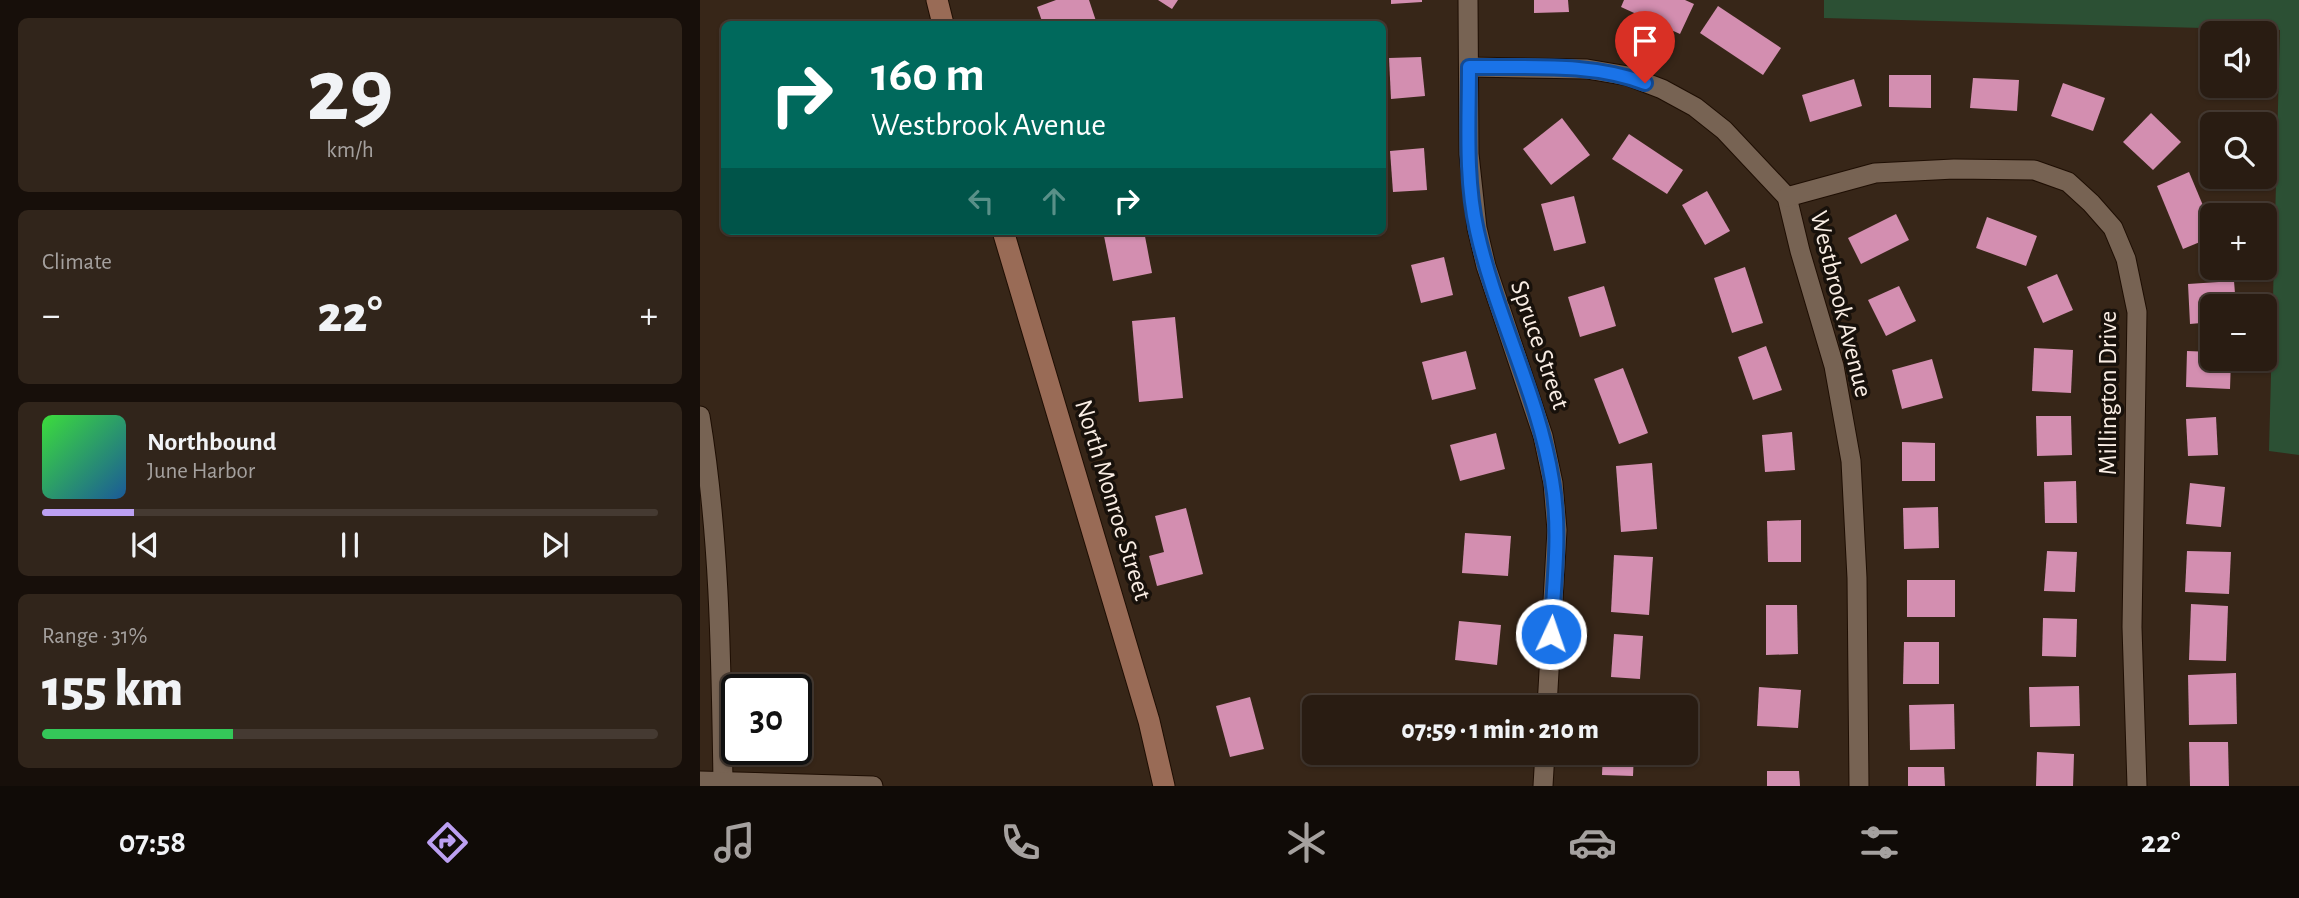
<!DOCTYPE html>
<meta charset="utf-8">
<style>
body{margin:0;font-family:"Alegreya Sans",sans-serif;background:#31251b;color:#f1f3f6;height:100vh;display:flex;flex-direction:column;font-size:26px;white-space:nowrap}
*{box-sizing:border-box;margin:0}
p{font-size:23px;color:#a5a19f}
.icon{flex:none;width:38px;height:38px;fill:none;stroke:currentColor;stroke-width:2;stroke-linecap:round;stroke-linejoin:round}
.map{position:relative;flex:1;overflow:hidden}
.side{display:flex;flex-direction:column;gap:18px;padding:18px;background:#170f0a;width:700px}
.side>*{flex:none}
.banner{position:absolute;left:21px;top:21px;width:665px;height:214px;border-radius:10px;box-shadow:0 2px 5px #0004,0 0 0 2px #453a32;background:#00695c;color:#fff;overflow:hidden}
.controls{position:absolute;left:1500px;top:21px;display:grid;gap:14px}
.controls a{display:grid;place-items:center;width:77px;height:77px;border-radius:10px;background:#291c12;box-shadow:0 2px 5px #0004,0 0 0 2px #453a32;font-size:35px}
.speed{position:absolute;left:21px;top:674px;display:flex;gap:14px;font-size:35px;font-weight:700;text-align:center}
.speed>*{display:grid;place-content:center;width:91px;height:91px;border-radius:50%;background:#291c12;box-shadow:0 2px 5px #0004,0 0 0 2px #453a32;line-height:1}
.speed .limit{border:4px solid #111;border-radius:10px;background:#fff;color:#111}
.pin{position:absolute;display:grid;place-items:center;width:60px;height:60px;color:#fff;margin:-72px -30px;border-radius:50% 50% 50% 0;rotate:-45deg;box-shadow:0 0 7px #0007}
.pin .icon{rotate:45deg}
.me{position:absolute;width:77px;margin:-38px;rotate:3deg;stroke-linejoin:round;filter:drop-shadow(0 0 5px #0008)}
.turn{display:flex;align-items:center;gap:24px;height:147px;padding:0 35px;font-size:32px}
.turn .icon{width:91px;height:91px;stroke-width:2.5}
.turn b{display:block;font-size:49px;line-height:60px}
.lanes{display:flex;align-items:center;height:66px;padding:0 35px;background:#0003;justify-content:center;gap:35px;direction:ltr}
.lanes .off{opacity:.35}
.big{font-size:52px;font-weight:800;line-height:1.1}
.side .widget{flex:1;display:flex;flex-direction:column;justify-content:center;gap:10px;min-width:0;padding:0 24px;border-radius:10px;background:#31251b}
.side .dial{align-items:center;gap:0}
.dial b{font-size:91px;line-height:1}
.song{display:flex;align-items:center;gap:21px}
.cover{width:84px;height:84px;border-radius:10px;background:linear-gradient(135deg,hsl(120 70% 55%),hsl(210 70% 35%))}
.played{height:7px;border-radius:4px;background:linear-gradient(90deg,#bca0f2 15%,#453a32 15%)}
.keys{display:flex;justify-content:space-around;direction:ltr}
.heat{display:flex;justify-content:space-between;align-items:center;font-size:38px;direction:ltr}
.charge{height:10px;border-radius:5px;background:linear-gradient(90deg,#34c759 31%,#453a32 0)}
.trip{position:absolute;left:602px;top:695px;width:396px;height:70px;border-radius:10px;background:#291c12;box-shadow:0 2px 5px #0004,0 0 0 2px #453a32;font-weight:800;line-height:70px;text-align:center}
.dock{display:flex;height:112px;justify-content:space-around;align-items:center;background:#100b07;color:#a5a19f}
.dock .icon{width:49px;height:49px}
.dock .active{color:#bca0f2}
.dock b{font-size:32px;color:#f1f3f6}
main{display:flex;flex:1;min-height:0}
.map>svg:first-child{display:block}
</style>
<main>
<section class="side">
<div class="widget dial"><b>29</b><p>km/h</p></div>
<div class="widget"><p>Climate</p>
<div class="heat"><a>−</a><b class="big">22°</b><a>+</a></div>
</div>
<div class="widget">
<div class="song"><i class="cover"></i><div><b>Northbound</b><p>June Harbor</p></div></div>
<div class="played"></div>
<div class="keys"><svg class="icon" aria-label="previous" viewBox="0 0 24 24"><path d="M18 5L8 12l10 7zM5 5v14"/></svg><svg class="icon" aria-label="pause" viewBox="0 0 24 24"><path d="M8 5v14M16 5v14"/></svg><svg class="icon" aria-label="next" viewBox="0 0 24 24"><path d="M6 5l10 7-10 7zM19 5v14"/></svg></div>
</div>
<div class="widget"><p>Range · 31%</p><b class="big">155 km</b><div class="charge"></div></div>
</section>
<div class="map">
<svg width="1599" height="786" viewBox="0 0 1599 786">
<rect width="100%" height="100%" fill="#372618"/>
<polygon fill="#2c5034" points="1124,0 1599,0 1599,455 1569,451 1580,30 1124,18"/>
<g fill="#d38eb0">
<polygon points="356,0 389,0 397,24 343,24 337,7"/>
<polygon points="458,0 478,0 472,9"/>
<polygon points="691,0 722,0 722,2 691,4"/>
<polygon points="834,0 868,0 869,12 834,13"/>
<polygon points="924,0 985,0 994,4 980,34 921,7"/>
<polygon points="1018,6 1081,48 1063,75 1000,33"/>
<polygon points="721,57 725,96 691,99 689,58"/>
<polygon points="1189,75 1231,75 1231,108 1189,107"/>
<polygon points="1273,78 1319,80 1317,111 1270,108"/>
<polygon points="1154,79 1162,106 1110,122 1102,95"/>
<polygon points="1363,83 1405,98 1393,131 1351,116"/>
<polygon points="1451,113 1481,142 1453,170 1423,142"/>
<polygon points="862,118 890,155 851,185 823,149"/>
<polygon points="929,134 983,170 967,194 912,159"/>
<polygon points="724,148 727,190 693,192 690,151"/>
<polygon points="1489,172 1512,227 1512,237 1483,249 1457,186"/>
<polygon points="1007,191 1030,231 1005,245 982,205"/>
<polygon points="874,196 886,243 854,251 841,204"/>
<polygon points="1196,214 1209,240 1161,264 1148,238"/>
<polygon points="1287,217 1337,236 1326,266 1276,248"/>
<polygon points="403,231 444,231 452,273 413,281"/>
<polygon points="744,257 753,295 721,303 711,265"/>
<polygon points="1045,267 1063,323 1032,333 1014,278"/>
<polygon points="1357,274 1373,310 1343,323 1327,287"/>
<polygon points="1534,281 1536,306 1512,306 1512,322 1490,324 1488,284"/>
<polygon points="904,286 916,326 880,337 868,297"/>
<polygon points="1199,286 1216,321 1186,336 1168,300"/>
<polygon points="475,317 483,398 439,402 432,321"/>
<polygon points="1066,346 1082,390 1053,400 1038,357"/>
<polygon points="1334,348 1373,350 1371,393 1332,391"/>
<polygon points="766,351 776,389 732,400 722,362"/>
<polygon points="1487,351 1512,352 1512,359 1531,359 1530,389 1486,387"/>
<polygon points="1232,359 1243,398 1202,409 1192,370"/>
<polygon points="923,368 948,433 919,444 894,379"/>
<polygon points="1336,416 1371,416 1372,455 1337,456"/>
<polygon points="1516,417 1518,455 1488,456 1486,419"/>
<polygon points="1092,432 1095,470 1065,472 1062,435"/>
<polygon points="796,433 805,469 760,481 750,445"/>
<polygon points="1202,442 1235,443 1235,481 1202,481"/>
<polygon points="952,463 957,529 921,532 916,466"/>
<polygon points="1376,481 1377,523 1345,523 1344,482"/>
<polygon points="1490,483 1525,487 1521,527 1486,524"/>
<polygon points="1238,507 1239,548 1204,549 1203,508"/>
<polygon points="486,508 503,574 457,586 449,556 464,552 455,516"/>
<polygon points="1101,520 1101,562 1068,562 1067,521"/>
<polygon points="765,533 811,536 808,576 762,573"/>
<polygon points="1347,551 1377,552 1375,592 1344,591"/>
<polygon points="1487,551 1531,552 1529,594 1485,592"/>
<polygon points="914,555 953,557 949,615 911,612"/>
<rect x="1207" y="580" width="48" height="37"/>
<polygon points="1491,604 1528,606 1526,661 1489,660"/>
<polygon points="1066,605 1097,605 1098,654 1066,655"/>
<polygon points="1343,618 1377,619 1376,657 1342,656"/>
<polygon points="759,621 801,625 797,665 755,660"/>
<polygon points="914,634 943,636 940,679 911,677"/>
<polygon points="1204,642 1239,642 1239,684 1203,684"/>
<polygon points="1536,673 1537,724 1489,725 1488,675"/>
<polygon points="1379,686 1380,726 1330,727 1329,687"/>
<polygon points="1059,687 1101,690 1098,728 1057,726"/>
<polygon points="550,697 564,749 530,757 516,706"/>
<polygon points="1254,704 1255,749 1210,750 1209,705"/>
<polygon points="1489,742 1528,742 1529,786 1490,786"/>
<polygon points="758,752 791,752 791,759 758,757"/>
<polygon points="903,752 934,752 933,776 902,775"/>
<polygon points="1337,752 1374,754 1373,786 1336,786"/>
<polygon points="1208,767 1244,767 1245,786 1208,786"/>
<polygon points="1067,771 1099,771 1100,786 1067,786"/>
</g>
<g fill="none" stroke-linecap="round" stroke-linejoin="round">
<defs>
<g id="street">
<polyline points="768,0 769,154 777,228 786,266 843,436 853,483 857,530 847,707"/>
<polyline points="769,67 887,69 928,76 962,89 995,107 1024,130 1087,197 1100,251 1134,366 1151,461 1157,578 1159,786"/>
<polyline points="1087,197 1175,173 1254,169 1334,170 1368,182 1391,203 1413,228 1426,259 1437,312 1432,627 1437,786"/>
<path d="M0 416C20 537 21 659 23 782"/>
<polyline points="0,781 173,786"/>
<polyline points="843,786 845,752"/>
</g>
<g id="secondary">
<polyline points="237,0 243,24"/>
<polyline points="303,231 449,721 464,786"/>
</g>
</defs>
<use href="#street" stroke="#1e0e03" stroke-width="21"/>
<use href="#secondary" stroke="#1e0e03" stroke-width="23"/>
<use href="#street" stroke="#776353" stroke-width="19"/>
<use href="#secondary" stroke="#996b56" stroke-width="21"/>
</g>
<g fill="none" stroke-linecap="round" stroke-linejoin="round">
<defs>
<path id="route" d="M851 634C854 583 861 530 852 480 838 394 796 316 777 231 765 178 769 122 769 67 827 68 890 62 945 83"/>
</defs>
<use href="#route" stroke="#114b97" stroke-width="18"/>
<use href="#route" stroke="#1a73e8" stroke-width="12"/>
</g>
<g text-anchor="middle" dominant-baseline="central" stroke-width="7" stroke-linejoin="round" paint-order="stroke">
<g font-size="26" fill="#f9ede4" stroke="#18110b">
<text transform="translate(1141 304) rotate(76)">Westbrook Avenue</text>
<text transform="translate(840 345) rotate(71)">Spruce Street</text>
<text transform="translate(1408 393) rotate(-90)">Millington Drive</text>
<text transform="translate(413 500) rotate(73)">North Monroe Street</text>
</g>
</g>
</svg>
<div class="controls">
<a><svg class="icon" aria-label="sound" viewBox="0 0 24 24"><path d="M4 9h4l5-4v14l-5-4H4zM17 9q2 3 0 6"/></svg></a>
<a><svg class="icon" aria-label="search" viewBox="0 0 24 24"><circle cx="10" cy="10" r="6"/><path d="M15 15l6 6"/></svg></a>
<a>+</a>
<a>−</a>
</div>
<div class="speed"><div class="limit">30</div></div>
<div class="pin" style="left:945px;top:83px;background:#d93025"><svg class="icon" aria-label="arrive" viewBox="0 0 24 24"><path d="M6 21V4h12l-3 4 3 4H6"/></svg></div>
<svg class="me" style="left:851px;top:634px" viewBox="-20 -20 40 40"><circle r="17" fill="#1a73e8" stroke="#fff" stroke-width="3"/><path d="M0-11L8 9 0 5-8 9z" fill="#fff"/></svg>
<div class="trip">07:59 · 1 min · 210 m</div>
<div class="banner">
<div class="turn"><svg class="icon" aria-label="right" viewBox="0 0 24 24"><path d="M7 20v-9h11M14 6l5 5-5 5"/></svg><div><b>160 m</b>Westbrook Avenue</div></div>
<div class="lanes"><svg class="icon off" aria-label="left" viewBox="0 0 24 24"><path d="M17 20v-9H6M10 6l-5 5 5 5"/></svg><svg class="icon off" aria-label="ahead" viewBox="0 0 24 24"><path d="M12 20V5M6 11l6-6 6 6"/></svg><svg class="icon" aria-label="right" viewBox="0 0 24 24"><path d="M7 20v-9h11M14 6l5 5-5 5"/></svg></div>
</div>
</div>
</main>
<nav class="dock">
<b>07:58</b>
<svg class="icon active" aria-label="directions" viewBox="0 0 24 24"><path d="M12 3l9 9-9 9-9-9zM9 14v-3h6M13 9l2 2-2 2"/></svg>
<svg class="icon" aria-label="music" viewBox="0 0 24 24"><path d="M9 18V5l10-2v13"/><circle cx="6" cy="18" r="3"/><circle cx="16" cy="16" r="3"/></svg>
<svg class="icon" aria-label="phone" viewBox="0 0 24 24"><path d="M5 4h4l2 5-3 2q2 4 5 5l2-3 5 2v4C11 20 4 13 5 4z"/></svg>
<svg class="icon" aria-label="climate" viewBox="0 0 24 24"><path d="M12 3v18M4 7l16 10M4 17L20 7"/></svg>
<svg class="icon" aria-label="car" viewBox="0 0 24 24"><path d="M5 17H2v-5l4-1 3-4h7l3 4 3 1v5h-3M9 17h6M6 11h13"/><circle cx="7" cy="17" r="2"/><circle cx="17" cy="17" r="2"/></svg>
<svg class="icon" aria-label="filters" viewBox="0 0 24 24"><path d="M4 7h16M4 17h16"/><circle cx="9" cy="7" r="2"/><circle cx="15" cy="17" r="2"/></svg>
<b>22°</b>
</nav>
